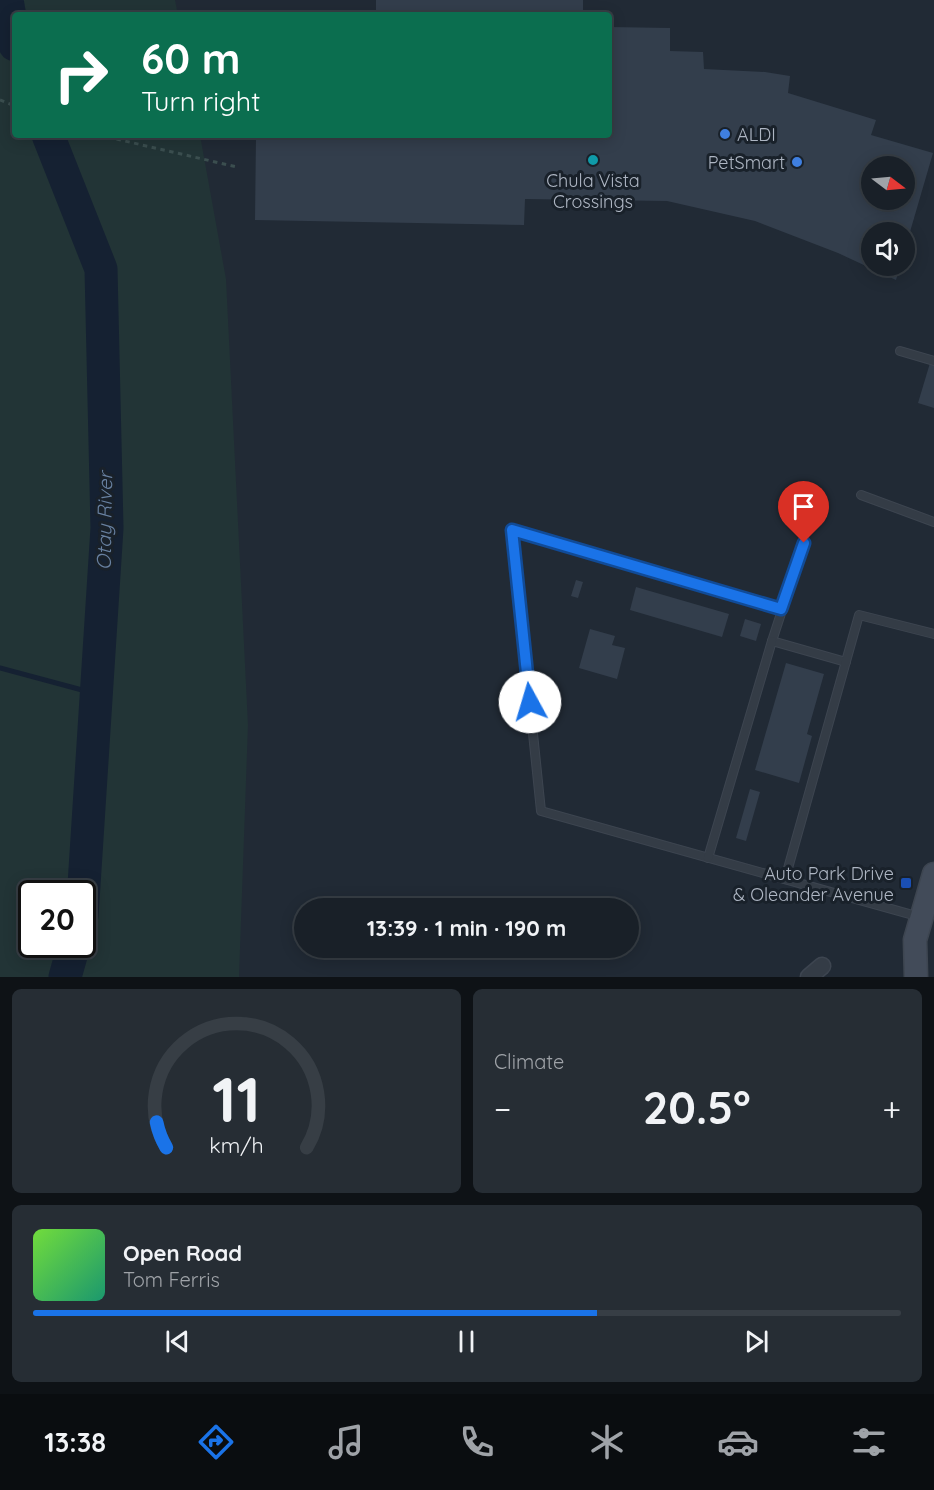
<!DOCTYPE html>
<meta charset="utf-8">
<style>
body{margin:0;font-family:Quicksand,sans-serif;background:#262d34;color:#f1f3f6;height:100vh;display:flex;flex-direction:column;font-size:22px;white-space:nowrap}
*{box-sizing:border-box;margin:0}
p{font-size:20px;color:#9fa3a8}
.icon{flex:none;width:33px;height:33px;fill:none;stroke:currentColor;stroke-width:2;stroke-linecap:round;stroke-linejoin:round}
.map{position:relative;height:977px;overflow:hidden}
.panel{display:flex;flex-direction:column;gap:12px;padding:12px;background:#0e1216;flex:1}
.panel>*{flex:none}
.hud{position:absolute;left:12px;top:12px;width:600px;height:126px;border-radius:6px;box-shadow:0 3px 15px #0003,0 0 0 2px #373e45;background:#0b6e4f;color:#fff;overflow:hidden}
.needle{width:39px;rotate:106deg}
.controls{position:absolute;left:861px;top:156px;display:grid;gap:12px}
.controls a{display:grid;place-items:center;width:54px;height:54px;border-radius:50%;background:#192028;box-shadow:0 3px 15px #0003,0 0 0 2px #373e45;font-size:30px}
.speed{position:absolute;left:18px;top:880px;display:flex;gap:12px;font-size:30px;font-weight:700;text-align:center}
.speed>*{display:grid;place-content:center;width:78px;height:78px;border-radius:50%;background:#192028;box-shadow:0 3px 15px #0003,0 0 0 2px #373e45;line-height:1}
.speed .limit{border:3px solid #111;border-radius:9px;background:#fff;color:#111}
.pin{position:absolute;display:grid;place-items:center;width:51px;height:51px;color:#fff;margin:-62px -26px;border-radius:50% 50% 50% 0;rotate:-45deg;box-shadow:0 0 6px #0007}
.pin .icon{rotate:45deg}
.me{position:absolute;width:66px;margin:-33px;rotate:354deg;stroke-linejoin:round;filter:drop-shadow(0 0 4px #0008)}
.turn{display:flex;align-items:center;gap:21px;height:126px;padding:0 30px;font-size:27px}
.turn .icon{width:78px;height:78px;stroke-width:2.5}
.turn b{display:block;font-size:42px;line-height:51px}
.big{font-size:45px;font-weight:700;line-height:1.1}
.panel .tile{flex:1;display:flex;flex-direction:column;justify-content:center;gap:9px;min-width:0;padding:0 21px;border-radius:9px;background:#262d34}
.panel .dial{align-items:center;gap:0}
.dial svg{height:156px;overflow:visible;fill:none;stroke:#373e45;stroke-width:7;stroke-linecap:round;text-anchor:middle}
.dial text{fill:#f1f3f6;stroke:none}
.song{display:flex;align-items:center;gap:18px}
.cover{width:72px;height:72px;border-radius:9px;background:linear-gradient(135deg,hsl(100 70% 55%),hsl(160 70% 35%))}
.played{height:6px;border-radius:3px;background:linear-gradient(90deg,#1a73e8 65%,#373e45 65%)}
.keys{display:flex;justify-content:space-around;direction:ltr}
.heat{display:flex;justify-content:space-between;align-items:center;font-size:33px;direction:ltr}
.panel .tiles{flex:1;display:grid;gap:12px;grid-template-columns:1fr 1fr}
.tile:last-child{grid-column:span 2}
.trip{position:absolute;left:294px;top:898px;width:345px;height:60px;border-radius:30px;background:#192028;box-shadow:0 3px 15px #0003,0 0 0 2px #373e45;font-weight:700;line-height:60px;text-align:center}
.tab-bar{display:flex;height:96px;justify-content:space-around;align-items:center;background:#0a0d10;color:#9fa3a8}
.tab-bar .icon{width:42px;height:42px}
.tab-bar .selected{color:#1a73e8}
.tab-bar b{font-size:27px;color:#f1f3f6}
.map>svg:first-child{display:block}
</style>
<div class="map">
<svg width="934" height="977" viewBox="0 0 934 977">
<rect width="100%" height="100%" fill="#212a35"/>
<path fill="#223436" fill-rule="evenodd" d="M0 0H175L178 15H15V135H200L226 279 248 725 239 977H0ZM32 894H82V945H32Z"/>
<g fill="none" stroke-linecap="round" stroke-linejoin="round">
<polyline stroke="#152132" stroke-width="5" points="0,668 97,694"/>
<g stroke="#152132" stroke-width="33">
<polyline points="7,0 15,45"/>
<polyline points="48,135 101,269 107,528 82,916"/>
<polyline points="65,977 74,945"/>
</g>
</g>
<g fill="#333e4c" fill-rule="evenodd">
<rect x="376" y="0" width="207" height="15"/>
<path d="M609 27 670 28V51L703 52 704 69 765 72 790 76 788 93 876 120 871 135 933 153 905 249 904 232H872V266H900L896 280 838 253 755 221 667 201 525 199 524 225 255 220 256 135H609ZM872 166H904V200H872Z"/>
<polygon points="930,363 934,365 934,408 918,403"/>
<polygon points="576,580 583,582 578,598 571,596"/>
<polygon points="636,587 729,614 722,637 630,610"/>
<polygon points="745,619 761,624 756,641 740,636"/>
<polygon points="590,629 615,636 612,645 625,648 617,679 579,668"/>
<polygon points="786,663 824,674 807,734 812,736 799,783 755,770"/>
<polygon points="750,789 760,792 746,841 736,838"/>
<polygon points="559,896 575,901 572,909 554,909"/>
</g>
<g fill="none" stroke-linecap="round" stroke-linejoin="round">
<defs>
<g id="lane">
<polyline points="900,351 934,361"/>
<polyline points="861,495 934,522"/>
<polyline points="804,543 772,641 846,662"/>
<polyline points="781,609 512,530 541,811 920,917"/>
<polyline points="708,858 772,641"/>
<polyline points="785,879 859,615 934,634"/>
</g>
<polyline id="street" points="809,977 822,966"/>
<polyline id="secondary" points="916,977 915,940 934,874"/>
</defs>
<use href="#lane" stroke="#3d4550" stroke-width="10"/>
<use href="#street" stroke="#3d4550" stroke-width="19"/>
<use href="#secondary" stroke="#3d4550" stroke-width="25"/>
<g stroke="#3b4e4f" stroke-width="3" stroke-dasharray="4.5 4.5" stroke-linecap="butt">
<polyline points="0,100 15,106"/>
<polyline points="99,135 237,167"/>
</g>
<use href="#lane" stroke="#343c46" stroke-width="8"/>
<use href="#street" stroke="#343c46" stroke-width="16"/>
<use href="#secondary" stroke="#424b59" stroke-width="22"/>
</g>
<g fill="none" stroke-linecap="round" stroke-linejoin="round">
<defs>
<polyline id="route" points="530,702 512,530 781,609 804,543"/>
</defs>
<use href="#route" stroke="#114b97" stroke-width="15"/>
<use href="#route" stroke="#1a73e8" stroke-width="10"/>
</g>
<g fill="#3f7fe0" stroke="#19212a" stroke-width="2">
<circle cx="725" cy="134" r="6"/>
<circle cx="797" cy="162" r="6"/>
</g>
<circle fill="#0f9aa8" stroke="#19212a" stroke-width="2" cx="593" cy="160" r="6"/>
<rect fill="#1a4fb4" stroke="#19212a" stroke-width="2" x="900" y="877" width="12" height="12" rx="3"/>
<g text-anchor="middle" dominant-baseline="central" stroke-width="6" stroke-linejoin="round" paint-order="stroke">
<g font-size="18" fill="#aeb6c3" stroke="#19212a" text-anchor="end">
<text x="737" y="134" text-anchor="start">ALDI</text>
<text x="785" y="162">PetSmart</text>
<text x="593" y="180" text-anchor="middle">Chula Vista<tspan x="593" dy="21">Crossings</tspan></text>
<text x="894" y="873">Auto Park Drive<tspan x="894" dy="21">&amp; Oleander Avenue</tspan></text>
</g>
<g font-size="20" font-style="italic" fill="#6881a1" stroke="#19212a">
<text transform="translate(104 521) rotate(-89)">Otay River</text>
</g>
</g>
</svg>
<div class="controls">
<a><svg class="needle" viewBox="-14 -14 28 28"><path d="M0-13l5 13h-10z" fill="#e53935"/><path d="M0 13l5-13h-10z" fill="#9fa3a8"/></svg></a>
<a><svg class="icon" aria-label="sound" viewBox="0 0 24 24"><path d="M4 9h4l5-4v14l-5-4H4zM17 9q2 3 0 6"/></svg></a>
</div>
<div class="speed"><div class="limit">20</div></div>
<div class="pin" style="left:804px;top:543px;background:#d93025"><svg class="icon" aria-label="arrive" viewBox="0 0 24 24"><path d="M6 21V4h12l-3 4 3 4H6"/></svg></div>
<svg class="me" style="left:530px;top:702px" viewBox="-20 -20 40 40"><circle r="19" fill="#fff"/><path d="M0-13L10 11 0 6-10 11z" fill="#1a73e8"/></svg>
<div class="trip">13:39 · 1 min · 190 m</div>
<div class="hud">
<div class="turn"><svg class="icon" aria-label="right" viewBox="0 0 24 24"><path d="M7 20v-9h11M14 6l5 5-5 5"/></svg><div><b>60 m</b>Turn right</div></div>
</div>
</div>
<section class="panel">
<div class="tiles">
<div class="tile dial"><svg viewBox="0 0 100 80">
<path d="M14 69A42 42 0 1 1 86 69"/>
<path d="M14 69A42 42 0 0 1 9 56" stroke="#1a73e8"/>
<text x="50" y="56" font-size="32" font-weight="700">11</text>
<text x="50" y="72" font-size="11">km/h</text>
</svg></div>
<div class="tile"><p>Climate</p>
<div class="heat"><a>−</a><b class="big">20.5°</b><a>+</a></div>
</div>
<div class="tile">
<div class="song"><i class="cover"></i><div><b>Open Road</b><p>Tom Ferris</p></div></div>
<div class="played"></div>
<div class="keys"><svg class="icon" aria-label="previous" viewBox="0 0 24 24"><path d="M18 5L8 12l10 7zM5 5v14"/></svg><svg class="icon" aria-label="pause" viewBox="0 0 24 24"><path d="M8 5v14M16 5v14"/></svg><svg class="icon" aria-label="next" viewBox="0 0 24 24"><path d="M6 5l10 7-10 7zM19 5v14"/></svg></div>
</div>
</div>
</section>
<nav class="tab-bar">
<b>13:38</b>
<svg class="icon selected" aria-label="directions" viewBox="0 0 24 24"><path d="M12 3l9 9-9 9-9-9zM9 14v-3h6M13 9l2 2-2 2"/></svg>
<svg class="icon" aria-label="music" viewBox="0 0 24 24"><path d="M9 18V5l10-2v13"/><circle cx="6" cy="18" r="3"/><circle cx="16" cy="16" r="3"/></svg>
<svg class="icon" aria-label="phone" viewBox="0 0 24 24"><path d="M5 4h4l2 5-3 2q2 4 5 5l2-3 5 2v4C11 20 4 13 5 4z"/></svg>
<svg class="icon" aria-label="climate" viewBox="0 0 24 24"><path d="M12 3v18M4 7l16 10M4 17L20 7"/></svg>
<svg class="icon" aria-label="car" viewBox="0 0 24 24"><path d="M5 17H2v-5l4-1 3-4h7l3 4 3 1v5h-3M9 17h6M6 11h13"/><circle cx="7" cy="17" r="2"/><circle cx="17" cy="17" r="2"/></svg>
<svg class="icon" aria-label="filters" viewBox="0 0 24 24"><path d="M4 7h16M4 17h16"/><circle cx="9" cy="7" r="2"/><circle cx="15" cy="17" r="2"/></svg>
</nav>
